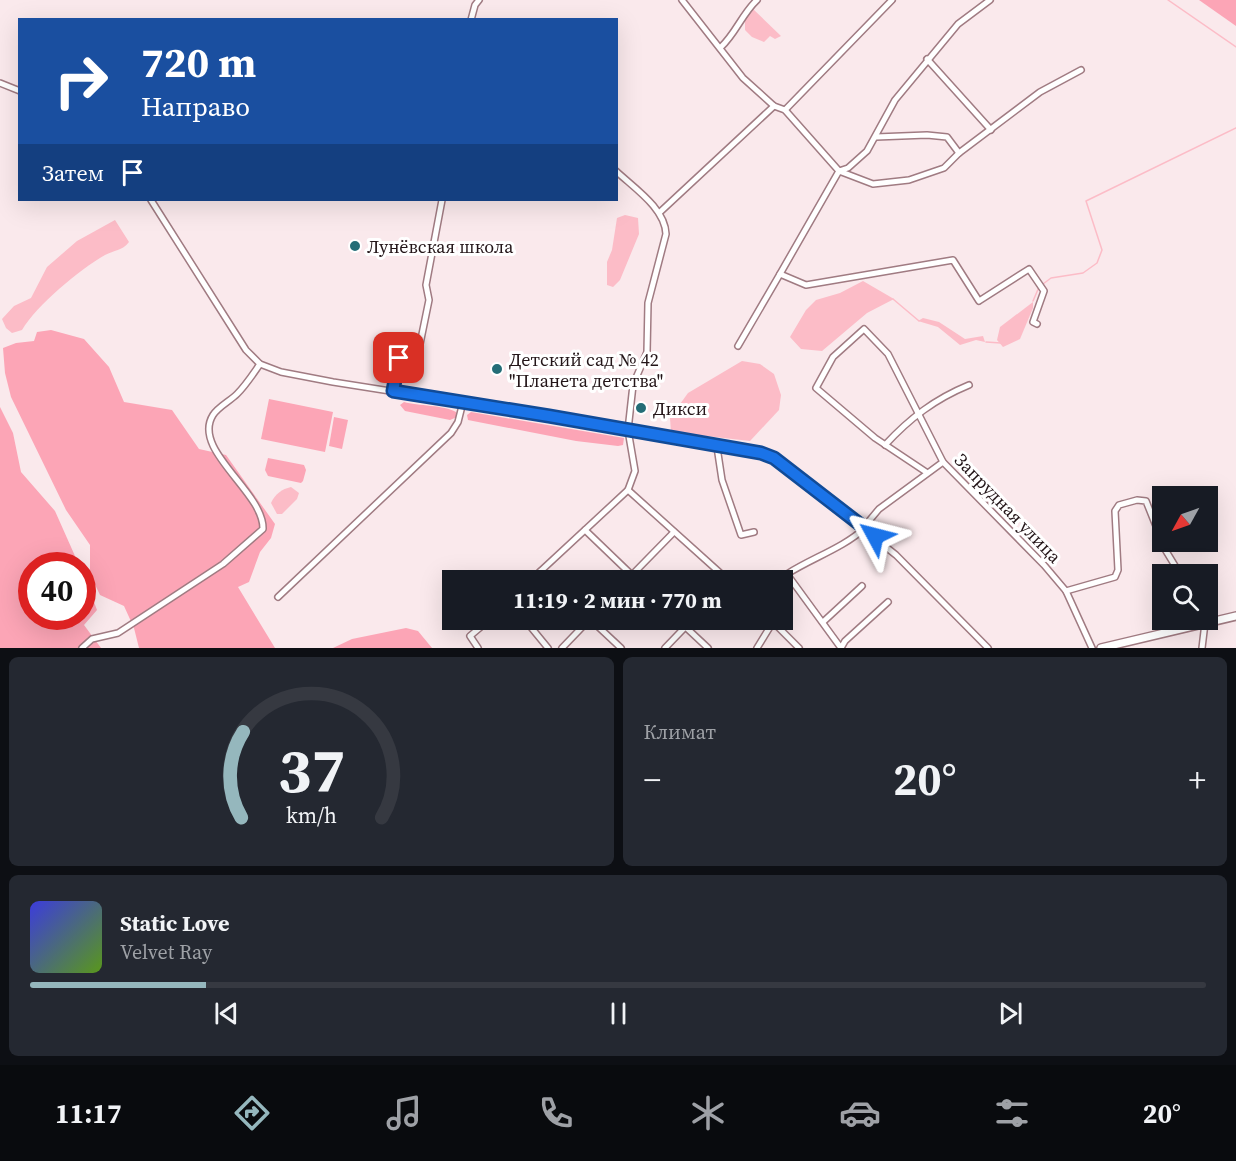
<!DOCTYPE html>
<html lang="ru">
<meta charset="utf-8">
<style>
body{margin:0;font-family:"Source Serif 4",serif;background:#242831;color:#f1f3f6;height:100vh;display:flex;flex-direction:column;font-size:22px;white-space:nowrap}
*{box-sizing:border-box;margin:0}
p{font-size:20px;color:#9ea1a6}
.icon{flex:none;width:33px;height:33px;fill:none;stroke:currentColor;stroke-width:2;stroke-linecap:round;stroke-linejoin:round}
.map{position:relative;height:648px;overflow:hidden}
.drawer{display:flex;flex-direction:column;gap:9px;padding:9px;background:#0d0f14;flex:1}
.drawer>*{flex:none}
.guide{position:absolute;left:18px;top:18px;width:600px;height:183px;border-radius:0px;box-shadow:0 6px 24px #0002;background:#1a4fa0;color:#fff;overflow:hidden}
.needle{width:39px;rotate:230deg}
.tools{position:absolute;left:1152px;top:486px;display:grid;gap:12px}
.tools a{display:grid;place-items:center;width:66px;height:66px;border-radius:0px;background:#171b24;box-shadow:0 6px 24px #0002;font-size:30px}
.speed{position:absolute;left:18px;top:552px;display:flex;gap:12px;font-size:30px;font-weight:700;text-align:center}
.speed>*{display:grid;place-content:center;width:78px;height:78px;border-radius:50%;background:#171b24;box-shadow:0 6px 24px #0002;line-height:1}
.speed .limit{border:9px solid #d22;background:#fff;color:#111}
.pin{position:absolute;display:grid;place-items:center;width:51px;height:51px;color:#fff;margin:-26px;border-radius:12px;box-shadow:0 3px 9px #0006}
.me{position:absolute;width:66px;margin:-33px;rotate:308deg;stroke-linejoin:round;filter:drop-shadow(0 0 4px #0008)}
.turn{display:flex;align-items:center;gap:21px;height:126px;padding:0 24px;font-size:27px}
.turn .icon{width:78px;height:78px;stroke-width:2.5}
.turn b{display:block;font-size:42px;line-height:51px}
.then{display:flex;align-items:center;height:57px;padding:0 24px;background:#0003;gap:12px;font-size:22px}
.big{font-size:45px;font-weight:700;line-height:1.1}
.drawer .card{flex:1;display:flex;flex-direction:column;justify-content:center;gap:9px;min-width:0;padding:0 21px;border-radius:9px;background:#242831}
.drawer .dial{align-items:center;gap:0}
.dial svg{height:156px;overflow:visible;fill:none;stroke:#363941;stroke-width:7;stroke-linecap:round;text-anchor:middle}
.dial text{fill:#f1f3f6;stroke:none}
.song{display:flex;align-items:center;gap:18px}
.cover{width:72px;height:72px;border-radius:9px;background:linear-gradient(135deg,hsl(240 70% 55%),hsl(90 70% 35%))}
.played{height:6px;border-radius:3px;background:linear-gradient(90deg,#95b7bd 15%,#363941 15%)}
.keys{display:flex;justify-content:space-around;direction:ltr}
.heat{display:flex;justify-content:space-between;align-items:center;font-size:33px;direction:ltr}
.drawer .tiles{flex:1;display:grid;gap:9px;grid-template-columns:1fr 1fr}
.card:last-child{grid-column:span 2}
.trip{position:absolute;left:442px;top:570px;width:351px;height:60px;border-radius:0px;background:#171b24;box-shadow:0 6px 24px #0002;font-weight:700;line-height:60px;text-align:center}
.menu{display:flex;height:96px;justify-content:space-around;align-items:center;background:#090b0e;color:#9ea1a6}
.menu .icon{width:42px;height:42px}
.menu .active{color:#95b7bd}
.menu b{font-size:27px;color:#f1f3f6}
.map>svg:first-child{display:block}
</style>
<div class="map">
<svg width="1236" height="648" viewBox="0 0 1236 648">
<rect width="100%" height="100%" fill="#fae9ec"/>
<g fill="#fca5b6">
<polygon points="1199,0 1236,0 1236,26"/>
<polygon points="51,330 84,339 109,367 124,402 172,410 199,449 226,455 275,524 271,538 260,552 249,582 238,587 275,648 139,648 134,628 124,606 100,595 90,574 90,545 66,510 11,397 5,373 3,348 16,343 34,341 37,332"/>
<polygon points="269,399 333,412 325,452 261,439"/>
<path d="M404 402C418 406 444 405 456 412L457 417 450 420 405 411 400 405Z"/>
<polygon points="0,407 13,433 21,472 55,511 79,565 32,566 32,616 82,616 83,573 97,610 84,625 101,648 0,648"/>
<polygon points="471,412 624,438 623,445 618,446 576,441 473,421 468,420 467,415"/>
<polygon points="334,417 348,420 342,449 329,446"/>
<polygon points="268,458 304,465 306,470 303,481 301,483 268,476 265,470"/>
<polygon points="406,628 418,631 432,648 333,648 352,639"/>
</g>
<g fill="#fcbcc7">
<polygon points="753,9 781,36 775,39 770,36 764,42 752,37 745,30 745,19"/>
<polygon points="625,215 638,218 639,234 620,280 613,287 607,285 607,262 612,250 617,218"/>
<path d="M115 220 129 242C122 251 114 250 105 255 79 270 37 305 22 330L12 333 6 328 2 319 14 306 31 298 47 267 77 241Z"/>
<polygon points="863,281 894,299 867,313 822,351 801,349 790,337 806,310 816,300 840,293"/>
<polygon points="1033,302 1033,308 1020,339 1003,347 997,340 1000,327"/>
<polygon points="923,318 939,322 965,339 983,336 985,342 976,340 960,345 938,327 918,321"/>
<polygon points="742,361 760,364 774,374 781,395 779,410 750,441 671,432 670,418 688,393"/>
<path d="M291 487 299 493 297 499 282 514H277L271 503C275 494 282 489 291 487Z"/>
</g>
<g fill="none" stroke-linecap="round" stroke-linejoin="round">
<g stroke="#fcbcc7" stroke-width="1.5">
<polyline points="1168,0 1236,47"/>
<polyline points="1043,284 1051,278 1083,273 1097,263 1102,250 1086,201 1236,128"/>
<polyline points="893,299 919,321"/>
<polyline points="1033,301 1039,287"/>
<polyline points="986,342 1001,343"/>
</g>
<defs>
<g id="minor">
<polyline points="682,0 743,78 774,106 785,110 839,171 848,168 867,151 895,100 958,24 990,0"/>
<polyline points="471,20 475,5 479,0"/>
<path d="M721 47C736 33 742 14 757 0"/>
<polyline points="927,59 991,130"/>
<polyline points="0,83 20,91"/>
<polyline points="785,110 892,0"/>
<polyline points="876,137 927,135 947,137 959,153"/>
<polyline points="151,200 246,350 260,364 281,372 333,382 549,416 761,454 774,458 896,555 988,648"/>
<polyline points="659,213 774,106"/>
<polyline points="780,274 839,171 873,184 909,180 944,168 959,153 1040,92 1081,70"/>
<polyline points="738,346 780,274 806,285 953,260 979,301 1029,269 1044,291 1033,322 1037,324"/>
<polyline points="393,391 401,342 420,344 429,300 426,285 442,200"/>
<path d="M885 445C910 418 935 399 969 385"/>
<polyline points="717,447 722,480 741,535 754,532"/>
<polyline points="926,472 875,438 816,388 833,357 864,329 888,354 943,462 1044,565 1066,591 1092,648"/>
<polyline points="628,490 728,580"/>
<polyline points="864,527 879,509 943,462"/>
<polyline points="585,530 637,580"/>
<polyline points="541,571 550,580"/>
<path d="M531 580 628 490 635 471 628 430 633 385 647 352 648 303 666 234C665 208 634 188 616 171"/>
<polyline points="627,580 674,532"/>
<polyline points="1066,591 1115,577 1118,570 1115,511 1119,505 1137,500 1146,501 1166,551 1180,574"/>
<polyline points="278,597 451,433 458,422 463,402"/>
<polyline points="525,620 548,648"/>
<polyline points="591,620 621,648"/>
<polyline points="678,620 708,648"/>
<polyline points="771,620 799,648"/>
<polyline points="823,622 862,586"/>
<path d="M82 648 92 639 118 633 223 564 263 529C264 492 191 450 213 415 218 407 230 401 237 394 246 385 253 374 260 364"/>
<polyline points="478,648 470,636 489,620"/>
<polyline points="562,648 589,620"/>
<polyline points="665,648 692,620"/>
<polyline points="757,648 773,622"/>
<path d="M841 648 787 574C812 558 843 548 865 528"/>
<polyline points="841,648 845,641 888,602"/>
<polyline points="1202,648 1205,623 1204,620"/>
</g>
<polyline id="major" points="1101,648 1236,616"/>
</defs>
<use href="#minor" stroke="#a07b82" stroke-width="8"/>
<use href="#major" stroke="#a07b82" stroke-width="10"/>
<use href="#minor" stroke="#fff" stroke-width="5"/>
<use href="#major" stroke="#fff" stroke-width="7"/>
</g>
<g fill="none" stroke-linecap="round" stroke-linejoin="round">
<defs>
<polyline id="route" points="399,358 393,391 549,416 761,453 774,458 875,536"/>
</defs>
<use href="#route" stroke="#114b97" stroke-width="15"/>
<use href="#route" stroke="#1a73e8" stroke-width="10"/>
</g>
<g fill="#246d77" stroke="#fff" stroke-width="2">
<circle cx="355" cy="246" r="6"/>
<circle cx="497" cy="369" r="6"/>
<circle cx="641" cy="408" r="6"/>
</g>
<g text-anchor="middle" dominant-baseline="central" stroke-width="6" stroke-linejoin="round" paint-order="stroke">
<g font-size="18" fill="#231518" stroke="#fff" text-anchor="start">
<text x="367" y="246">Лунёвская школа</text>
<text x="509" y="359">Детский сад № 42<tspan x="509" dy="21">"Планета детства"</tspan></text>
<text x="653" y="408">Дикси</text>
</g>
<g font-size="18" fill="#231518" stroke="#fff">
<text transform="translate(1008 508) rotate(46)">Запрудная улица</text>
</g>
</g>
</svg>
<div class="tools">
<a><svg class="needle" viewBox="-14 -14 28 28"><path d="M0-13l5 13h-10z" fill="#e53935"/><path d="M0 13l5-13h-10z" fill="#9ea1a6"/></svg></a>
<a><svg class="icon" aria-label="search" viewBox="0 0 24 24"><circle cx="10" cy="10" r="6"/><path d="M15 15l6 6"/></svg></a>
</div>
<div class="speed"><div class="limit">40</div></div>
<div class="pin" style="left:399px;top:358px;background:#d93025"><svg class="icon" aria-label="arrive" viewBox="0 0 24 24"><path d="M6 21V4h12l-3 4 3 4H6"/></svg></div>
<svg class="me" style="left:875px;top:536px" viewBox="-20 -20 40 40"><path d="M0-17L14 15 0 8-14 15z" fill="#1a73e8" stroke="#fff" stroke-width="4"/></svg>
<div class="trip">11:19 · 2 мин · 770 m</div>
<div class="guide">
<div class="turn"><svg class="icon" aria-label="right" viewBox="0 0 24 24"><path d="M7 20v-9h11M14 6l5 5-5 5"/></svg><div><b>720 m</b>Направо</div></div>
<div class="then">Затем<svg class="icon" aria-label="arrive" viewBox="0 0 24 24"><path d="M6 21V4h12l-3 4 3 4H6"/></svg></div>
</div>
</div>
<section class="drawer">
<div class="tiles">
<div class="card dial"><svg viewBox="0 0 100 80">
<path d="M14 69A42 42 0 1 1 86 69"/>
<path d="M14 69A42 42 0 0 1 15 25" stroke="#95b7bd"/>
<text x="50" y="56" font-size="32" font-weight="700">37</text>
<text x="50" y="72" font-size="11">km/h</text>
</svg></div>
<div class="card"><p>Климат</p>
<div class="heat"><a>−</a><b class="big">20°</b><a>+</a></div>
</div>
<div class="card">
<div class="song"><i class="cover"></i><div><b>Static Love</b><p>Velvet Ray</p></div></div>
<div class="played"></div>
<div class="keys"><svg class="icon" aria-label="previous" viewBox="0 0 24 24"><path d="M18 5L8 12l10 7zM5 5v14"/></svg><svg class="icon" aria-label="pause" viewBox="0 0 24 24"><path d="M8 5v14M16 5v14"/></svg><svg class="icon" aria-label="next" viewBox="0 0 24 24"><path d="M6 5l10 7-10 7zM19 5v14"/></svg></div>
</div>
</div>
</section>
<nav class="menu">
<b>11:17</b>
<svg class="icon active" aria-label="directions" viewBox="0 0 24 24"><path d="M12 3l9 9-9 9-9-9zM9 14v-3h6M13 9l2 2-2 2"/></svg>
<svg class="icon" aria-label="music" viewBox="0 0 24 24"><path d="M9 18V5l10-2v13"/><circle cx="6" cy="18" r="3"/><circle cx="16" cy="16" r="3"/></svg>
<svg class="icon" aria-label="phone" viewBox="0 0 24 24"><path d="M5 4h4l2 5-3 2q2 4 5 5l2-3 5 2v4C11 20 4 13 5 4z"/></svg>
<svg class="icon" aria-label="climate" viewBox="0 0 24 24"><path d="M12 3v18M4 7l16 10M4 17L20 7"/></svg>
<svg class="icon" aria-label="car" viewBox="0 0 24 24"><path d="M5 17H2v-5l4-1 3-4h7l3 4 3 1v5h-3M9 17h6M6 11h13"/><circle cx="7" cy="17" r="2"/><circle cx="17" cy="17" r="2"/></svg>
<svg class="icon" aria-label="filters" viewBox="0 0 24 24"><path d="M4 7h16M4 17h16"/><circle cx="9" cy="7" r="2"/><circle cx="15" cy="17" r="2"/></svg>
<b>20°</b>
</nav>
